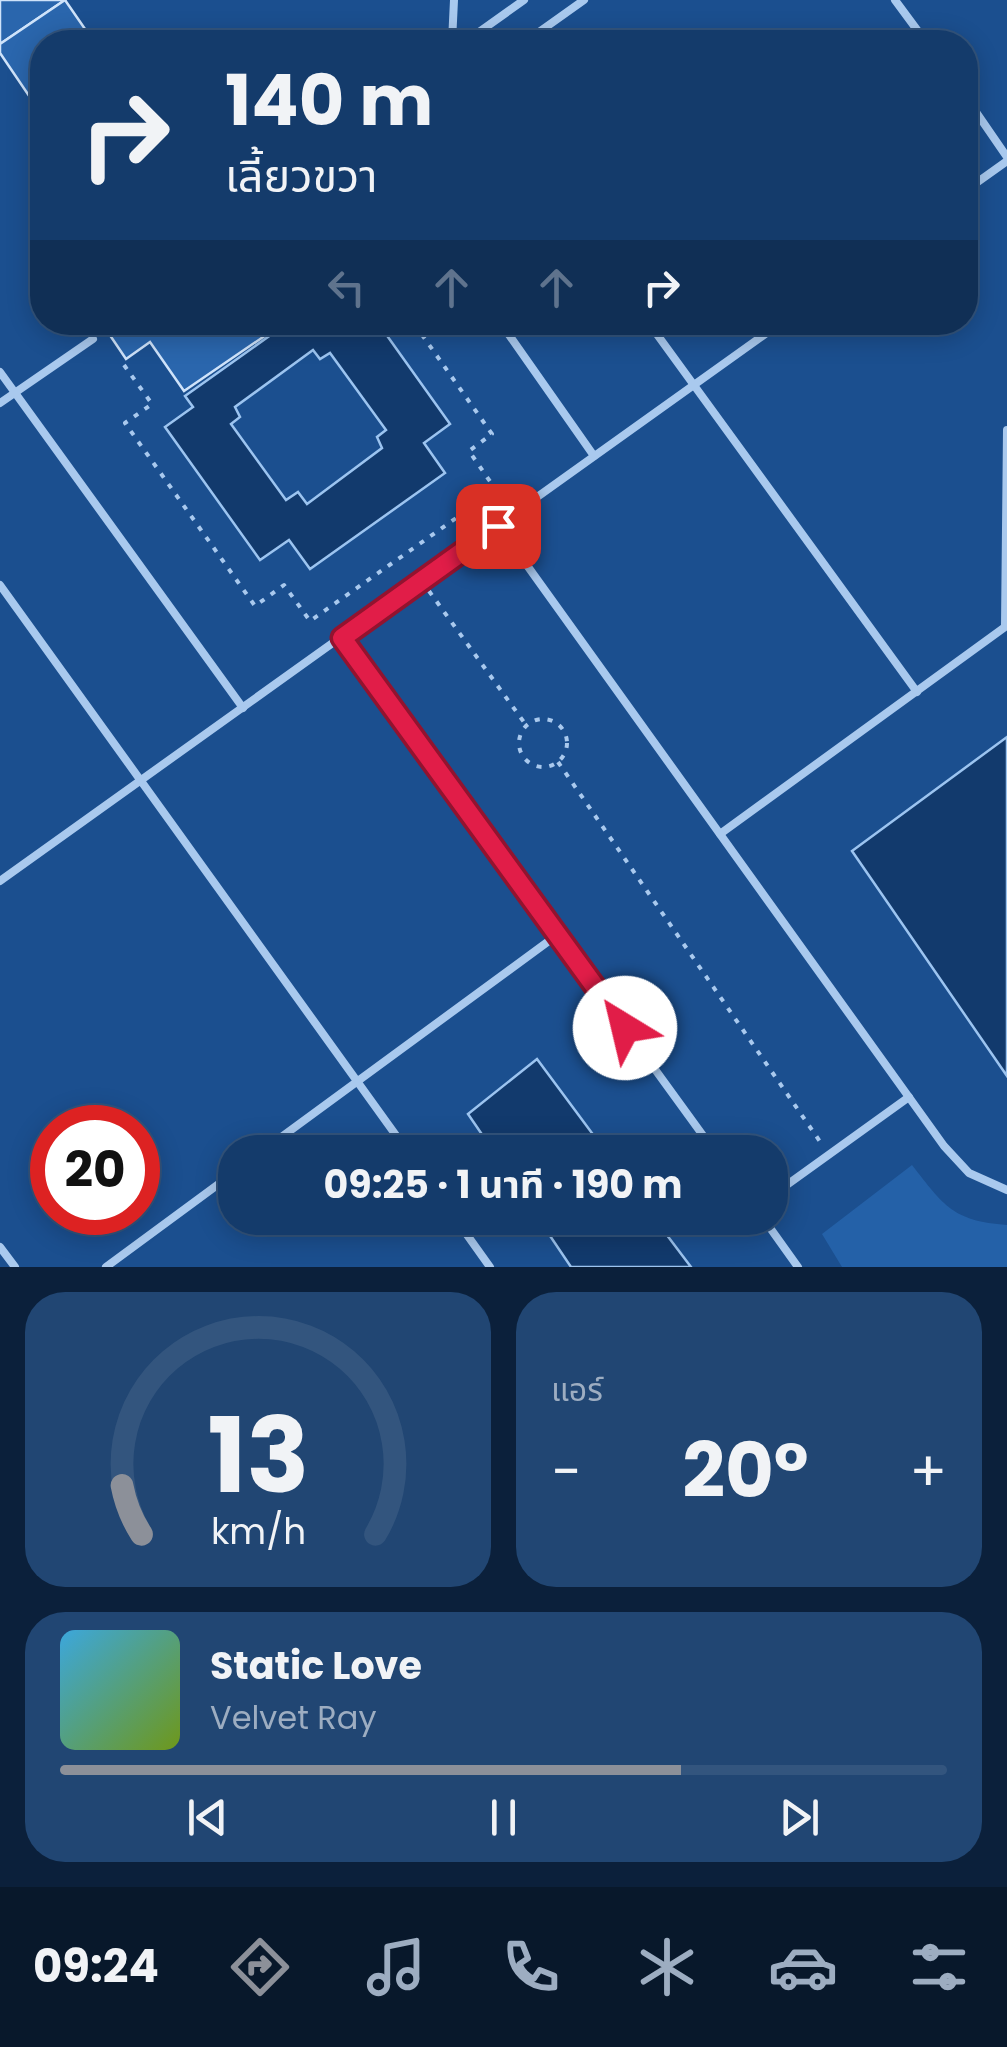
<!DOCTYPE html>
<html lang="th">
<meta charset="utf-8">
<style>
body{margin:0;font-family:Poppins,"Noto Sans Thai",sans-serif;background:#214673;color:#f1f3f6;height:100vh;display:flex;flex-direction:column;font-size:38px;white-space:nowrap}
*{box-sizing:border-box;margin:0}
p{font-size:32px;color:#9dadc1}
.icon{flex:none;width:55px;height:55px;fill:none;stroke:currentColor;stroke-width:2;stroke-linecap:round;stroke-linejoin:round}
.map{position:relative;height:1267px;overflow:hidden}
.side{display:flex;flex-direction:column;gap:25px;padding:25px;background:#0b203b;flex:1}
.side>*{flex:none}
.top-card{position:absolute;left:30px;top:30px;width:948px;height:305px;border-radius:40px;box-shadow:0 5px 25px #0003,0 0 0 2px #33557e;background:#143b6b;color:#f1f3f6;overflow:hidden}
.speed{position:absolute;left:30px;top:1105px;display:flex;gap:20px;font-size:50px;font-weight:700;text-align:center}
.speed>*{display:grid;place-content:center;width:130px;height:130px;border-radius:50%;background:#143b6b;box-shadow:0 5px 25px #0003,0 0 0 2px #33557e;line-height:1}
.speed .limit{border:15px solid #d22;background:#fff;color:#111}
.pin{position:absolute;display:grid;place-items:center;width:85px;height:85px;color:#fff;margin:-42px;border-radius:20px;box-shadow:0 5px 15px #0006}
.me{position:absolute;width:110px;margin:-55px;rotate:324deg;stroke-linejoin:round;filter:drop-shadow(0 0 8px #0008)}
.turn{display:flex;align-items:center;gap:35px;height:210px;padding:0 30px;font-size:45px}
.turn .icon{width:130px;height:130px;stroke-width:2.5}
.turn b{display:block;font-size:70px;line-height:85px}
.lanes{display:flex;align-items:center;height:95px;padding:0 30px;background:#0003;justify-content:center;gap:50px;direction:ltr}
.lanes .off{opacity:.35}
.big{font-size:75px;font-weight:700;line-height:1.1}
.side .widget{flex:1;display:flex;flex-direction:column;justify-content:center;gap:15px;min-width:0;padding:0 35px;border-radius:40px;background:#214673}
.side .dial{align-items:center;gap:0}
.dial svg{height:260px;overflow:visible;fill:none;stroke:#33557e;stroke-width:7;stroke-linecap:round;text-anchor:middle}
.dial text{fill:#f1f3f6;stroke:none}
.song{display:flex;align-items:center;gap:30px}
.cover{width:120px;height:120px;border-radius:15px;background:linear-gradient(135deg,hsl(200 70% 55%),hsl(80 70% 35%))}
.played{height:10px;border-radius:5px;background:linear-gradient(90deg,#8c9099 70%,#33557e 70%)}
.keys{display:flex;justify-content:space-around;direction:ltr}
.heat{display:flex;justify-content:space-between;align-items:center;font-size:55px;direction:ltr}
.side .tiles{flex:1;display:grid;gap:25px;grid-template-columns:1fr 1fr}
.widget:last-child{grid-column:span 2}
.trip{position:absolute;left:218px;top:1135px;width:570px;height:100px;border-radius:40px;background:#143b6b;box-shadow:0 5px 25px #0003,0 0 0 2px #33557e;font-weight:700;line-height:100px;text-align:center}
.menu{display:flex;height:160px;justify-content:space-around;align-items:center;background:#08182b;color:#9dadc1}
.menu .icon{width:70px;height:70px}
.menu .active{color:#8c9099}
.menu b{font-size:45px;color:#f1f3f6}
.map>svg:first-child{display:block}
</style>
<div class="map">
<svg width="1007" height="1267" viewBox="0 0 1007 1267">
<rect width="100%" height="100%" fill="#1b4f8f"/>
<path fill="#2461a8" d="M912 1165C944 1206 953 1221 1007 1225V1267H842L822 1234Z"/>
<g fill="#123a6d" stroke="#9cc4f0" stroke-width="2.5" fill-rule="evenodd">
<path d="M289 322 378 323 450 424 424 443 445 473 310 569 289 540 260 560 165 427 193 407 185 396ZM313 350 320 359 330 353 386 430 377 437 382 448 307 504 298 492 286 500 231 424 240 417 235 407Z"/>
<polygon points="1007,737 1007,1076 852,851"/>
<polygon points="537,1059 606,1152 494,1152 468,1114"/>
<polygon points="538,1218 654,1218 691,1267 571,1267"/>
</g>
<g fill="#2a66ad" stroke="#cfe3fa" stroke-width="2.5">
<polygon points="0,0 65,0 0,44"/>
<polygon points="65,0 94,42 42,42 42,115 0,53 0,44"/>
<polygon points="101,322 285,322 184,391 150,342 126,359"/>
</g>
<g fill="none" stroke-linecap="round" stroke-linejoin="round">
<g stroke="#a9c9ee" stroke-width="4" stroke-dasharray="5 8" stroke-linecap="butt">
<polyline points="124,365 152,404 125,423 255,606 284,585 310,621 496,490 469,451 492,434 413,322"/>
<polyline points="429,591 526,725"/>
<circle cx="543" cy="743" r="24"/>
<polyline points="558,762 821,1143"/>
</g>
<g stroke="#a9c9ee" stroke-width="8">
<polyline points="895,0 926,42"/>
<polyline points="452,42 454,0"/>
<polyline points="465,42 524,0"/>
<polyline points="525,42 584,0"/>
<polyline points="965,96 1007,157"/>
<polyline points="965,191 1007,161"/>
<polyline points="500,322 594,456"/>
<polyline points="648,322 917,692"/>
<polyline points="782,322 498,525 944,1146 969,1173 1007,1190"/>
<polyline points="0,372 243,708"/>
<polyline points="0,403 93,339"/>
<polyline points="0,585 408,1152"/>
<polyline points="341,637 498,525"/>
<polyline points="720,834 1005,627 1007,430"/>
<polyline points="0,881 341,637 715,1152"/>
<polyline points="261,1152 557,935"/>
<polyline points="770,1197 909,1097"/>
<polyline points="455,1218 490,1267"/>
<polyline points="763,1218 798,1267"/>
<polyline points="0,1247 15,1267"/>
<polyline points="106,1267 235,1172"/>
</g>
</g>
<g fill="none" stroke-linecap="round" stroke-linejoin="round">
<defs>
<polyline id="route" points="498,526 342,638 625,1028"/>
</defs>
<use href="#route" stroke="#92132f" stroke-width="25"/>
<use href="#route" stroke="#e11d48" stroke-width="18"/>
</g>
</svg>
<div class="speed"><div class="limit">20</div></div>
<div class="pin" style="left:498px;top:526px;background:#d93025"><svg class="icon" aria-label="arrive" viewBox="0 0 24 24"><path d="M6 21V4h12l-3 4 3 4H6"/></svg></div>
<svg class="me" style="left:625px;top:1028px" viewBox="-20 -20 40 40"><circle r="19" fill="#fff"/><path d="M0-13L10 11 0 6-10 11z" fill="#e11d48"/></svg>
<div class="trip">09:25 · 1 นาที · 190 m</div>
<div class="top-card">
<div class="turn"><svg class="icon" aria-label="right" viewBox="0 0 24 24"><path d="M7 20v-9h11M14 6l5 5-5 5"/></svg><div><b>140 m</b>เลี้ยวขวา</div></div>
<div class="lanes"><svg class="icon off" aria-label="left" viewBox="0 0 24 24"><path d="M17 20v-9H6M10 6l-5 5 5 5"/></svg><svg class="icon off" aria-label="ahead" viewBox="0 0 24 24"><path d="M12 20V5M6 11l6-6 6 6"/></svg><svg class="icon off" aria-label="ahead" viewBox="0 0 24 24"><path d="M12 20V5M6 11l6-6 6 6"/></svg><svg class="icon" aria-label="right" viewBox="0 0 24 24"><path d="M7 20v-9h11M14 6l5 5-5 5"/></svg></div>
</div>
</div>
<section class="side">
<div class="tiles">
<div class="widget dial"><svg viewBox="0 0 100 80">
<path d="M14 69A42 42 0 1 1 86 69"/>
<path d="M14 69A42 42 0 0 1 8 54" stroke="#8c9099"/>
<text x="50" y="56" font-size="32" font-weight="700">13</text>
<text x="50" y="72" font-size="11">km/h</text>
</svg></div>
<div class="widget"><p>แอร์</p>
<div class="heat"><a>−</a><b class="big">20°</b><a>+</a></div>
</div>
<div class="widget">
<div class="song"><i class="cover"></i><div><b>Static Love</b><p>Velvet Ray</p></div></div>
<div class="played"></div>
<div class="keys"><svg class="icon" aria-label="previous" viewBox="0 0 24 24"><path d="M18 5L8 12l10 7zM5 5v14"/></svg><svg class="icon" aria-label="pause" viewBox="0 0 24 24"><path d="M8 5v14M16 5v14"/></svg><svg class="icon" aria-label="next" viewBox="0 0 24 24"><path d="M6 5l10 7-10 7zM19 5v14"/></svg></div>
</div>
</div>
</section>
<nav class="menu">
<b>09:24</b>
<svg class="icon active" aria-label="directions" viewBox="0 0 24 24"><path d="M12 3l9 9-9 9-9-9zM9 14v-3h6M13 9l2 2-2 2"/></svg>
<svg class="icon" aria-label="music" viewBox="0 0 24 24"><path d="M9 18V5l10-2v13"/><circle cx="6" cy="18" r="3"/><circle cx="16" cy="16" r="3"/></svg>
<svg class="icon" aria-label="phone" viewBox="0 0 24 24"><path d="M5 4h4l2 5-3 2q2 4 5 5l2-3 5 2v4C11 20 4 13 5 4z"/></svg>
<svg class="icon" aria-label="climate" viewBox="0 0 24 24"><path d="M12 3v18M4 7l16 10M4 17L20 7"/></svg>
<svg class="icon" aria-label="car" viewBox="0 0 24 24"><path d="M5 17H2v-5l4-1 3-4h7l3 4 3 1v5h-3M9 17h6M6 11h13"/><circle cx="7" cy="17" r="2"/><circle cx="17" cy="17" r="2"/></svg>
<svg class="icon" aria-label="filters" viewBox="0 0 24 24"><path d="M4 7h16M4 17h16"/><circle cx="9" cy="7" r="2"/><circle cx="15" cy="17" r="2"/></svg>
</nav>
